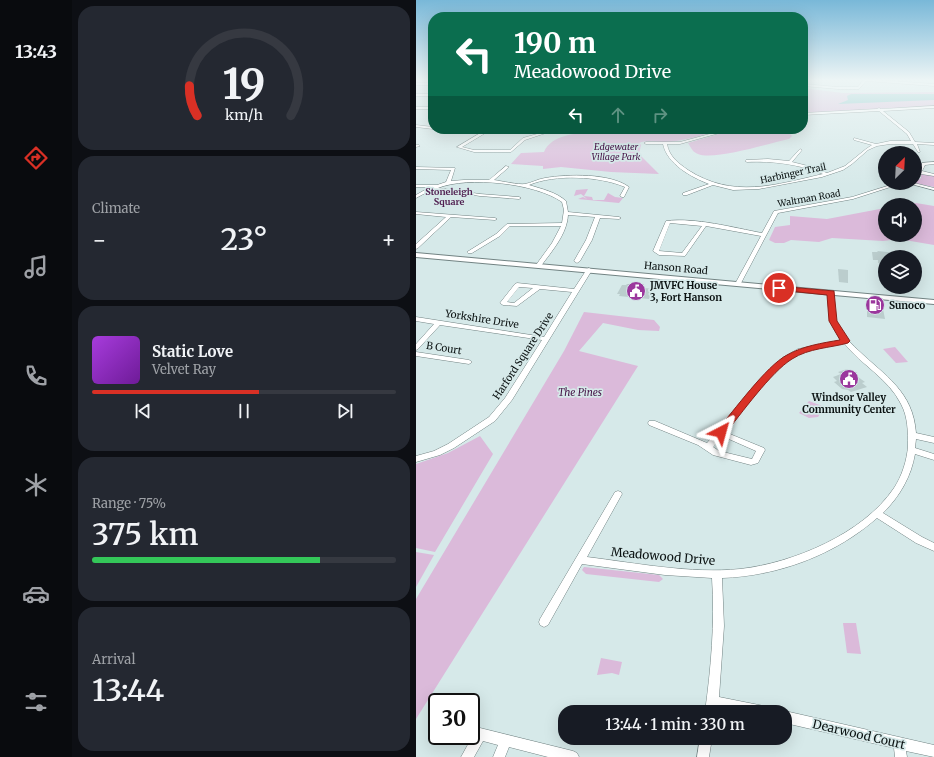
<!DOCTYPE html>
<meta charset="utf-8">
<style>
body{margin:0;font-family:Merriweather,serif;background:#242831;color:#f1f3f6;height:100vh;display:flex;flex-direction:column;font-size:15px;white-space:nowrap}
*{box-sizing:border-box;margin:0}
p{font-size:13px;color:#9ea1a6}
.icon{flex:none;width:22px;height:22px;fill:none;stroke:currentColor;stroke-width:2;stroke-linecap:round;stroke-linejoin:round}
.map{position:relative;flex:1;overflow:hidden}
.details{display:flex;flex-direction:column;gap:6px;padding:6px;background:#0d0f14;width:344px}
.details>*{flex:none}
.top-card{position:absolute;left:12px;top:12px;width:380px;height:122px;border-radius:16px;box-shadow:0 4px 16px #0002;background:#0b6e4f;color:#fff;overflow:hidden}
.needle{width:26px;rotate:24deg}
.controls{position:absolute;left:462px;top:146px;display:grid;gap:8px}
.controls a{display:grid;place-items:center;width:44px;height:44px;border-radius:50%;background:#171b24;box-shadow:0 4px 16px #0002;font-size:20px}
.speed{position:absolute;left:12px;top:693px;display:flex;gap:8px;font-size:20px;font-weight:700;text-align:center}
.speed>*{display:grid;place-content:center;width:52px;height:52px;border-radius:50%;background:#171b24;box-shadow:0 4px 16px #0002;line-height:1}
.speed .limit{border:2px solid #111;border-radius:6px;background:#fff;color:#111}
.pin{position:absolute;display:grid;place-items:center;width:34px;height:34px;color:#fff;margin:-17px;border:2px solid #fff;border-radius:50%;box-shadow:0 1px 4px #0007}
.me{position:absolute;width:44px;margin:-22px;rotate:39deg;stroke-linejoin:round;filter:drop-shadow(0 0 3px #0008)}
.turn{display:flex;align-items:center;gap:14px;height:84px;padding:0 20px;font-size:18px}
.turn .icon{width:52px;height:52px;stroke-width:2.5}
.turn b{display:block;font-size:28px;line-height:34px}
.lanes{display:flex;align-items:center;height:38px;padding:0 20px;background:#0003;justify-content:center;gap:20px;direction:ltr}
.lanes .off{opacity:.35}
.big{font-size:30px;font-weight:600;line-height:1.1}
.details .widget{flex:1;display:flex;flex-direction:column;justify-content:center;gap:6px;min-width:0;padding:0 14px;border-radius:16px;background:#242831}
.details .dial{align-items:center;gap:0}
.dial svg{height:104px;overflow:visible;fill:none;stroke:#363941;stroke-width:7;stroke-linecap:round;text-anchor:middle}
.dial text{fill:#f1f3f6;stroke:none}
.song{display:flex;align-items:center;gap:12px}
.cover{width:48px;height:48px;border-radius:6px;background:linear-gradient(135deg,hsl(280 70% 55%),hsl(280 70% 35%))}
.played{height:4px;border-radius:2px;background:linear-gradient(90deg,#d93025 55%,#363941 55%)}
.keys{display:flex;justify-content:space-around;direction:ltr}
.heat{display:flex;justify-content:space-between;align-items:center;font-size:22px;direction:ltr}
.charge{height:6px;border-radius:3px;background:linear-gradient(90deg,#34c759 75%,#363941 0)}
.trip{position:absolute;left:142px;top:705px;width:234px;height:40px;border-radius:16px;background:#171b24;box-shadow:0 4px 16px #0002;font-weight:600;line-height:40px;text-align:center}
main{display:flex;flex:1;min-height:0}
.tabs{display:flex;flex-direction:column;width:72px;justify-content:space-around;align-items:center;background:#090b0e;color:#9ea1a6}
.tabs .icon{width:28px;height:28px}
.tabs .on{color:#d93025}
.tabs b{font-size:18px;color:#f1f3f6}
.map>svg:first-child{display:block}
</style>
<main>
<nav class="tabs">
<b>13:43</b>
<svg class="icon on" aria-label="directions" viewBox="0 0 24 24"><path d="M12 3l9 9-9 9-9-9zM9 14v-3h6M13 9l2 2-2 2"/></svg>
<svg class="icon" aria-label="music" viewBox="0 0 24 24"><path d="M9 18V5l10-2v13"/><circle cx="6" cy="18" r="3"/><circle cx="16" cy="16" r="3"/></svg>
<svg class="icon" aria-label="phone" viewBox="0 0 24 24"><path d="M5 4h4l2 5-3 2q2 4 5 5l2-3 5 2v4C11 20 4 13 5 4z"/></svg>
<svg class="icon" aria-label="climate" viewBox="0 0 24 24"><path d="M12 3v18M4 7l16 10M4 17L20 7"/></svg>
<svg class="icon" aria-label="car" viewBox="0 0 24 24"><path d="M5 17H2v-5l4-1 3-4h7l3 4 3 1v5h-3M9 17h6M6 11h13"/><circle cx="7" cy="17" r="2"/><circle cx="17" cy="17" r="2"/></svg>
<svg class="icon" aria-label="filters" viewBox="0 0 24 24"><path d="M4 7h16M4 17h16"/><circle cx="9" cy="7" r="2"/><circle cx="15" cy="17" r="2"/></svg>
</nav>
<section class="details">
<div class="widget dial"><svg viewBox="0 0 100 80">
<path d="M14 69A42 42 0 1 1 86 69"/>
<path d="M14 69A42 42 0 0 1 8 46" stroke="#d93025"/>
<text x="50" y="56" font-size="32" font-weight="700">19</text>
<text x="50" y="72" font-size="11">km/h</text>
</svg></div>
<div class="widget"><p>Climate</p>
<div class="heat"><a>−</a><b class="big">23°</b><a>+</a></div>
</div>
<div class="widget">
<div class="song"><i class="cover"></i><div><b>Static Love</b><p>Velvet Ray</p></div></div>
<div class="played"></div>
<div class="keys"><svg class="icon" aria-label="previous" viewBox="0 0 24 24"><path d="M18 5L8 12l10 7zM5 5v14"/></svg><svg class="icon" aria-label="pause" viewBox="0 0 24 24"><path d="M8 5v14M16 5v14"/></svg><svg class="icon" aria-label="next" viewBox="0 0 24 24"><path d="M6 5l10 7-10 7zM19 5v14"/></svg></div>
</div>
<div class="widget"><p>Range · 75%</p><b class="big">375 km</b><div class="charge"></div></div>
<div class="widget"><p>Arrival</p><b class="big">13:44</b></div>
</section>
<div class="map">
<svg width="518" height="757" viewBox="0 0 518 757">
<rect width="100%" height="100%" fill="#d6e9e9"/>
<g fill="#dbbada">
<polygon points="387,88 427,93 518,92 518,106 387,113"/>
<path d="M175 129H307C288 135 269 141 248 142 239 142 231 140 223 143L225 145 223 154 243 174 195 172 145 167 127 169V166L95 164 105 153 128 152C136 134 160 134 177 131Z"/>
<path d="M320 129H366L373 131 372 132 376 136 373 139C354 143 298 161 282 154 276 152 275 147 272 143Z"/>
<polygon points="505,174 518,176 518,187 497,183 505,178"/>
<polygon points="172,189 168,196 176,197 177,200 188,200 192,193 199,197 207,198 203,203 162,199 167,197 171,199 165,194 158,196 160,190"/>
<polygon points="500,203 518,206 518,245 483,239 467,241 416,238 403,242 375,240 368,243 359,243 353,240 359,227 374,225 374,216 411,219 469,208 469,235 499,235 499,205 487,205"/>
<polygon points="168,312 238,320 244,327 243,331 222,330 187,323 163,351 222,366 0,719 0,599 148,351"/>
<polygon points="479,347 492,362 480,363 467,349"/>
<polygon points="393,401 409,407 402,417 393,418 383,413"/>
<polygon points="64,436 77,454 19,552 0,548 0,464 32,453"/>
<polygon points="0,552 18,555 0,587"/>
<polygon points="168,567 243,575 247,579 243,582 170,574 166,570"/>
<polygon points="427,623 440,623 445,654 431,653"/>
<polygon points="185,658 206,662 203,675 196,673 181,675"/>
</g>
<polygon fill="#73bec1" points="435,94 518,94 518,100 422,104 432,100 431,96"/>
<g fill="#bbcdcd">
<polygon points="461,251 481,253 481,257 469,257 469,263 462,263 462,260 457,260 456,252 462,252"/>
<polygon points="422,269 432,270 432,283 423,282"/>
<polygon points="211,284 220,284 219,287 238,289 233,299 203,296 204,294 201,294 206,285 210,285"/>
<polygon points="451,303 466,304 469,319 451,317"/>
<polygon points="431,369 449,382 446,383 451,387 435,392 432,390 426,389 418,382 421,381 417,377 425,374 422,372"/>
</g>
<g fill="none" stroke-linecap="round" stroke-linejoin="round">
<defs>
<g id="minor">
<polygon points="447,80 463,80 518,84 518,86 450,81 443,89 422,89 387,86 387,84 422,87 442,87"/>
<rect x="0" y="83" width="17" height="2"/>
<rect x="0" y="94" width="17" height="2"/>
<path d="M518 106V108L467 111 493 132 499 142 518 143V145L501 144 504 152H502L497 144H474L461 146 452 150 436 164 427 170 406 177 343 189 317 190 297 185 271 195H267V193L293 184C275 177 251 164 247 144H230L228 143 230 142H264L312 129H318L264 144H251C253 156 262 163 272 170 317 199 359 185 407 174 382 164 358 161 331 162L329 161 330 160 352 159 373 161 384 149 386 150 376 162 392 166 411 173 429 166 450 149 456 145 438 140V138L460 144 474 141H495L491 134 463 111 387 115V113L461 109 463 108 465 109Z"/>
<rect x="0" y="107" width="17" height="2"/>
<polygon points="0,125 17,127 17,129 0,127"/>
<path d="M71 129H76L46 147 58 150H94L107 138 121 134 104 129C111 129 119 133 125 133 130 132 136 129 142 129L109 140 95 152H58L41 147Z"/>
<polygon points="0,145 3,145 4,146 0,147"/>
<polygon points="518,162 518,164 509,165 506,171 518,174 518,176 505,174 499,179 499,176 501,174 506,163"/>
<path d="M90 166 93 167 78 180C85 181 103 185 109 184 115 183 122 179 129 178 152 174 194 173 213 187L208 197H206L204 196 209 187C183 176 139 174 113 185 126 189 140 192 150 201L152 212 203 217 205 218 203 219 184 218 176 240 164 261 161 263 158 261 170 240 179 217 152 215C151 234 136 251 125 266L123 267 120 265 136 243 145 226H94L84 236 56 253H52L51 252 80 234 91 224 146 223 148 210 146 202C119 183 52 176 22 188L64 194 103 197 105 198 103 199 64 196 17 189 0 198V195L14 187H0V185H21L30 182 35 170 0 169V167L39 168 35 181 48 180H73Z"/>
<path d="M481 183H487L437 199 362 213 324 285 322 286 319 284 345 236 290 226 269 256 243 255 237 251 250 221C278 217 319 228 346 233L358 211 436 197ZM254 223 286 226 266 253 243 251Z"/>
<polygon points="491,183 498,183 518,188 518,190"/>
<polygon points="0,212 79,218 81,219 79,220 35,217 2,248 0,249 0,244 30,217 0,214"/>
<path d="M173 268 176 270 96 400 79 421 38 448 24 455 0 462V456L18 451 32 444 73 417 89 398 126 340 24 325 2 349 0 350V344L18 324 0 321V317L128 337 156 292 124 289 101 306 87 305 84 303 99 284 101 283 158 289 171 269ZM103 287 117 288 98 303 91 302Z"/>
<path d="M415 291 418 293C418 302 417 312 420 321 424 332 433 342 442 350 469 376 497 391 500 433L518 437V443L500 439 499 448 518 454V460L499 454C495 477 484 496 467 513L506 537 518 543V551L500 543 461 518C419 555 362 576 306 578L308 626 303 697 348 706 352 708 354 712H321L301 708V712H289C295 668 299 623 296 578L249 575 166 564 132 625 128 627 124 625 123 622 124 619 199 492 202 491 205 492 206 494 171 557C220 563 275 574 324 569 377 563 447 534 478 488 486 476 491 460 492 446 492 432 492 417 485 404 472 378 445 365 428 343 413 347 397 347 383 354 357 366 327 409 309 432L348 448 349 450 342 463 335 465 297 455 282 445 233 425 232 423 233 421H239L291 443 343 381 366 358 382 349 425 340C413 325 412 311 412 293ZM306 436 340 451 336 459 303 451 297 447Z"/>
<polygon points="0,352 53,360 56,362 53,364 0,356"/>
<polygon points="369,711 518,745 518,757 490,751 491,757 479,757 478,748 369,723 369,712 367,712"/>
<polygon points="64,728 157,751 161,753 163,757 132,757 93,747 89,757 77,757 82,745 67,741 58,757 45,757 60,730"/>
<polygon points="284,738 296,738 293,757 281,757"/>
</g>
<polygon id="tertiary" points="0,253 518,300 518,304 0,257"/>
</defs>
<use href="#minor" stroke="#728383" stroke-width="1"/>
<use href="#tertiary" stroke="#728383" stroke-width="2"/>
<use href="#minor" fill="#fff" fill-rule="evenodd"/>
<use href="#tertiary" fill="#fff" fill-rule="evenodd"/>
</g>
<linearGradient id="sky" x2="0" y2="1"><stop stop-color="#79b8d8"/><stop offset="0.43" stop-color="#edf5f5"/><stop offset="1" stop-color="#edf5f5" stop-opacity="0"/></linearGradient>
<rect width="518" height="186" fill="url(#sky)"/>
<path fill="#d93025" stroke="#8d1f18" d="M361 286 418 291 421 321 434 341 432 343C414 348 393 348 376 359 355 372 325 414 308 435H301L300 432 301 430C318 411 350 366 371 355 387 346 406 343 424 340L413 321 411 295 363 290 360 288Z"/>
<defs>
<symbol id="civic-disc" viewBox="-11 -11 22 22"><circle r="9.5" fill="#9b379d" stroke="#d6e9e9"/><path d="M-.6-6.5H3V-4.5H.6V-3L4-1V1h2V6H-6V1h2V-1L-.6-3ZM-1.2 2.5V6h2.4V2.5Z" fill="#fff"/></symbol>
<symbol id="fuel-disc" viewBox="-11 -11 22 22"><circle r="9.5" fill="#9b379d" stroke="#d6e9e9"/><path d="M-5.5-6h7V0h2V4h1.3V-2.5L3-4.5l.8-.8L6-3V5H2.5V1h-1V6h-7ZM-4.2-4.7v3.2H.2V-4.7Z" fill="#fff"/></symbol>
</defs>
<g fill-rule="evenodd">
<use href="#civic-disc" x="209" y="280" width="22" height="22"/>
<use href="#fuel-disc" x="448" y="294" width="22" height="22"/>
<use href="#civic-disc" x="422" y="368" width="22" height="22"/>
</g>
<g text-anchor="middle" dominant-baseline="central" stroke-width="3.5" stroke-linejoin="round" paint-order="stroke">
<g font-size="9" font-style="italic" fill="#451246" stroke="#d6e9e9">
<text x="200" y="146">Edgewater<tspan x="200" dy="10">Village Park</tspan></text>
</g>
<g font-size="9" fill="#0b1212" stroke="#d6e9e9">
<text transform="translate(377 173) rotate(-12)">Harbinger Trail</text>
<text transform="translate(393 198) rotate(-10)">Waltman Road</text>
</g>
<g font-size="9" font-weight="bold" fill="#501f50" stroke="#d6e9e9">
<text x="33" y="191">Stoneleigh<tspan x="33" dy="10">Square</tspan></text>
</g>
<g font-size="10" fill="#0b1212" stroke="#d6e9e9">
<text transform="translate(260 268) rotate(5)">Hanson Road</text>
<text transform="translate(66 319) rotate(9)">Yorkshire Drive</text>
<text transform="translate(28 348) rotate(9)">B Court</text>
<text transform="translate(107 356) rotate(-57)">Harford Square Drive</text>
</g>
<g font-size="10" font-weight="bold" fill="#0b1212" stroke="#d6e9e9" text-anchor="start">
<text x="234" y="285">JMVFC House<tspan x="234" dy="12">3, Fort Hanson</tspan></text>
<text x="473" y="305">Sunoco</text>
<text x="433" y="397" text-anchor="middle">Windsor Valley<tspan x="433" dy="12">Community Center</tspan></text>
</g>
<g font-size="10" font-style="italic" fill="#451246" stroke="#d6e9e9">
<text x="164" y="392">The Pines</text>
</g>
<g font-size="12" fill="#0b1212" stroke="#d6e9e9">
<text transform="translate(247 556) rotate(5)">Meadowood Drive</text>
<text transform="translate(443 734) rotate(13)">Dearwood Court</text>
</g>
</g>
</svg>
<div class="controls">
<a><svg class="needle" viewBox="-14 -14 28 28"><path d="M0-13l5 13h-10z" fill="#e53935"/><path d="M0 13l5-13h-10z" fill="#9ea1a6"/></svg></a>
<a><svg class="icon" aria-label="sound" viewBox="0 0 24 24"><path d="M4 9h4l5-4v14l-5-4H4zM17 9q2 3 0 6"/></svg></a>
<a><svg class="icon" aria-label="layers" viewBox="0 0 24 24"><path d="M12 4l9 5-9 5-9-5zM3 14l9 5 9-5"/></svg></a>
</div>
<div class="speed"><div class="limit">30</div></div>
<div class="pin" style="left:363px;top:288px;background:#d93025"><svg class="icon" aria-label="arrive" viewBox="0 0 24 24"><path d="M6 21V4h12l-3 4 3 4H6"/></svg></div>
<svg class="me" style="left:305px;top:432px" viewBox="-20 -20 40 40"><path d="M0-17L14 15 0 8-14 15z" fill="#d93025" stroke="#fff" stroke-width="4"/></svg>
<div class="trip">13:44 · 1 min · 330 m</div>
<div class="top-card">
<div class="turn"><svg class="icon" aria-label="left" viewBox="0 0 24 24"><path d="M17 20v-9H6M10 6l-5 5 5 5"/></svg><div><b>190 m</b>Meadowood Drive</div></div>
<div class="lanes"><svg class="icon" aria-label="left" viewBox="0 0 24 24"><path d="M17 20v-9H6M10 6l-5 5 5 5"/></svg><svg class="icon off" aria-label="ahead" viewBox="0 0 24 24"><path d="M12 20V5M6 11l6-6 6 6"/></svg><svg class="icon off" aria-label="right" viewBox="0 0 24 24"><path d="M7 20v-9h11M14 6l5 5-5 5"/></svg></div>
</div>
</div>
</main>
